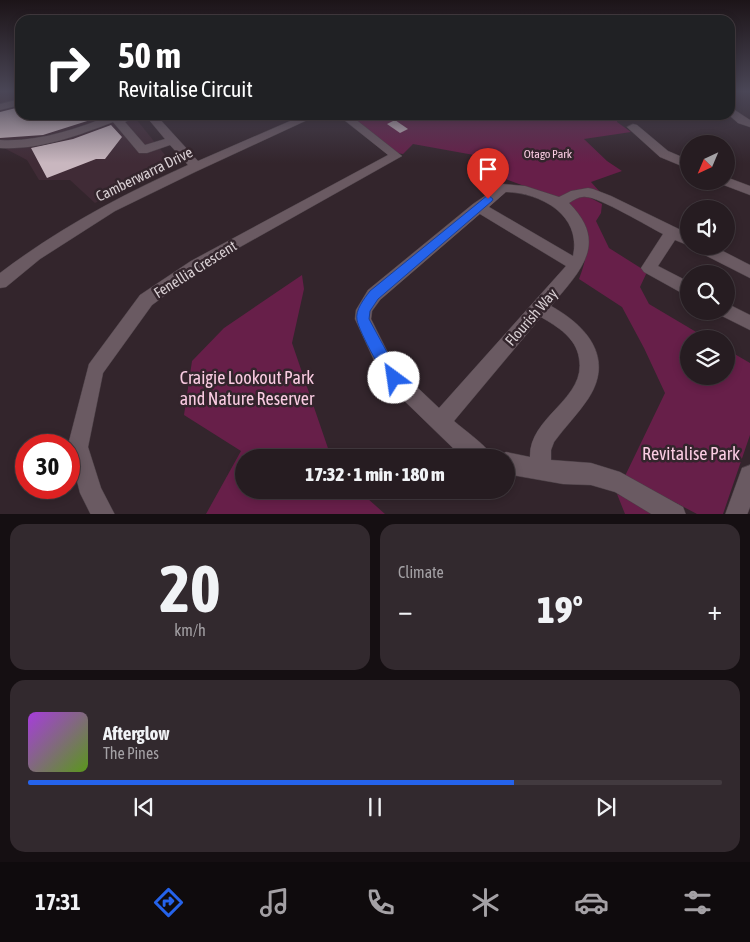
<!DOCTYPE html>
<meta charset="utf-8">
<style>
body{margin:0;font-family:"Asap Condensed",sans-serif;background:#32292e;color:#f1f3f6;height:100vh;display:flex;flex-direction:column;font-size:19px;white-space:nowrap}
*{box-sizing:border-box;margin:0}
p{font-size:16px;color:#a4a1a5}
.icon{flex:none;width:28px;height:28px;fill:none;stroke:currentColor;stroke-width:2;stroke-linecap:round;stroke-linejoin:round}
.map{position:relative;height:514px;overflow:hidden}
.panel{display:flex;flex-direction:column;gap:10px;padding:10px;background:#150f12;flex:1}
.panel>*{flex:none}
.guide{position:absolute;left:15px;top:15px;width:720px;height:105px;border-radius:15px;box-shadow:0 2px 8px #0003,0 0 0 1px #423a3f;background:#202124;color:#fff;overflow:hidden}
.needle{width:32px;rotate:224deg}
.tools{position:absolute;left:680px;top:135px;display:grid;gap:10px}
.tools a{display:grid;place-items:center;width:55px;height:55px;border-radius:50%;background:#261c21;box-shadow:0 2px 8px #0003,0 0 0 1px #423a3f;font-size:25px}
.speed{position:absolute;left:15px;top:434px;display:flex;gap:10px;font-size:25px;font-weight:700;text-align:center}
.speed>*{display:grid;place-content:center;width:65px;height:65px;border-radius:50%;background:#261c21;box-shadow:0 2px 8px #0003,0 0 0 1px #423a3f;line-height:1}
.speed .limit{border:8px solid #d22;background:#fff;color:#111}
.pin{position:absolute;display:grid;place-items:center;width:42px;height:42px;color:#fff;margin:-51px -21px;border-radius:50% 50% 50% 0;rotate:-45deg;box-shadow:0 0 5px #0007}
.pin .icon{rotate:45deg}
.me{position:absolute;width:55px;margin:-28px;rotate:329deg;stroke-linejoin:round;filter:drop-shadow(0 0 4px #0008)}
.turn{display:flex;align-items:center;gap:18px;height:105px;padding:0 20px;font-size:22px}
.turn .icon{width:65px;height:65px;stroke-width:2.5}
.turn b{display:block;font-size:35px;line-height:42px}
.big{font-size:38px;font-weight:800;line-height:1.1}
.panel .tile{flex:1;display:flex;flex-direction:column;justify-content:center;gap:8px;min-width:0;padding:0 18px;border-radius:15px;background:#32292e}
.panel .dial{align-items:center;gap:0}
.dial b{font-size:65px;line-height:1}
.song{display:flex;align-items:center;gap:15px}
.cover{width:60px;height:60px;border-radius:8px;background:linear-gradient(135deg,hsl(280 70% 55%),hsl(90 70% 35%))}
.played{height:5px;border-radius:2px;background:linear-gradient(90deg,#2563eb 70%,#423a3f 70%)}
.keys{display:flex;justify-content:space-around;direction:ltr}
.heat{display:flex;justify-content:space-between;align-items:center;font-size:28px;direction:ltr}
.panel .tiles{flex:1;display:grid;gap:10px;grid-template-columns:1fr 1fr}
.tile:last-child{grid-column:span 2}
.trip{position:absolute;left:235px;top:449px;width:280px;height:50px;border-radius:25px;background:#261c21;box-shadow:0 2px 8px #0003,0 0 0 1px #423a3f;font-weight:800;line-height:50px;text-align:center}
.dock{display:flex;height:80px;justify-content:space-around;align-items:center;background:#0f0b0d;color:#a4a1a5}
.dock .icon{width:35px;height:35px}
.dock .current{color:#2563eb}
.dock b{font-size:22px;color:#f1f3f6}
.map>svg:first-child{display:block}
</style>
<div class="map">
<svg width="750" height="515" viewBox="0 0 750 515">
<rect width="100%" height="100%" fill="#33252c"/>
<polygon fill="#402b36" points="0,91 20,91 20,115 133,115 173,165 95,203 70,180 39,180 27,160 0,146"/>
<g fill="#671f49">
<polygon points="346,115 619,115 617,122 631,132 584,139 607,161 622,171 591,182 600,192 557,198 481,170 485,157 413,144 403,154 397,153"/>
<path d="M587 196 602 204 601 213 596 221 609 248 647 272 640 287 649 304 708 339H689V376H726V349L750 363V435L723 514H697L625 476 665 393 644 348 622 307 579 279C593 242 585 237 569 203L575 198Z"/>
<polygon points="302,275 304,289 292,343 331,457 244,458 244,490 358,490 385,514 206,514 241,451 184,415 192,361 224,328"/>
<polygon points="617,494 662,514 625,514"/>
</g>
<g fill="#c9b7bf">
<polygon points="16,108 20,115 103,116 43,135 0,138 0,112"/>
<polygon points="395,120 408,129 400,133 387,124"/>
<polygon points="111,125 122,137 105,159 96,159 47,178 31,148 73,139"/>
</g>
<g fill="none" stroke-linecap="round" stroke-linejoin="round">
<defs>
<g id="minor">
<polygon points="20,99 20,105 0,110 0,104"/>
<polygon points="730,107 750,120 750,127 738,123 729,115"/>
<path d="M112 115H140L125 122 145 145 165 139 145 115H156L198 161 304 115H318L195 172 115 211 40 259 6 287 0 288V273C58 229 121 195 188 165L170 145 147 153H139L113 122C77 136 40 150 0 148V140C39 142 76 129 112 115Z"/>
<polygon points="338,115 350,115 402,156 201,269 152,305 103,373 88,447 101,488 115,515 91,515 80,493 68,445 89,364 140,295 191,261 388,155"/>
<polygon points="633,124 637,125 668,151 689,160 689,169 660,157 629,129 627,127"/>
<polygon points="726,177 750,186 750,195 721,184 720,181 726,181"/>
<path d="M503 184 525 186 559 197 571 191 588 188 593 189 611 196 689 234 690 246 675 240 658 266 689 282V297L644 272 641 268 663 234C649 227 599 197 586 197 580 196 574 200 569 203 610 244 579 272 551 306 587 326 615 358 588 399 578 414 565 427 554 442L551 450V460L591 463 620 472 683 507 686 515H653L615 492 591 485 563 484 506 474V458H498L499 456 506 452 530 457C529 416 587 399 579 358 576 338 558 327 541 317L454 421C464 430 489 447 493 458H465L455 450 387 384 379 371 355 319 356 310 368 290 473 204ZM506 192C541 193 582 215 573 256L489 207ZM480 214 566 266 439 408 401 372 391 359 371 319 372 311 380 300Z"/>
<polygon points="693,246 713,246 750,265 750,278 695,250"/>
<polygon points="726,303 750,315 750,330 720,315 718,311 726,311"/>
<polygon points="750,465 750,507 747,515 725,515 742,468"/>
</g>
</defs>
<use href="#minor" stroke="#4b4046" stroke-width="1"/>
<use href="#minor" fill="#6a5a62" fill-rule="evenodd"/>
</g>
<linearGradient id="sky" x2="0" y2="1"><stop stop-color="#1c1418"/><stop offset="0.56" stop-color="#4a4656"/><stop offset="1" stop-color="#4a4656" stop-opacity="0"/></linearGradient>
<rect width="750" height="163" fill="url(#sky)"/>
<path fill="#2563eb" stroke="#184099" d="M488 195 493 199 492 201 378 299 370 311 369 319 401 378 399 383 394 385C385 381 359 331 357 320 355 310 364 299 370 291Z"/>
<g text-anchor="middle" dominant-baseline="central" stroke-width="5" stroke-linejoin="round" paint-order="stroke">
<g font-size="12" fill="#facce2" stroke="#33252c">
<text x="548" y="154">Otago Park</text>
</g>
<g font-size="15" fill="#d8cfd3" stroke="#33252c">
<text transform="translate(144 174) rotate(-26)">Camberwarra Drive</text>
<text transform="translate(195 269) rotate(-32)">Fenellia Crescent</text>
<text transform="translate(531 317) rotate(-49)">Flourish Way</text>
</g>
<g font-size="18" fill="#facce2" stroke="#33252c">
<text x="247" y="377">Craigie Lookout Park<tspan x="247" dy="21">and Nature Reserver</tspan></text>
<text x="691" y="453">Revitalise Park</text>
</g>
</g>
</svg>
<div class="tools">
<a><svg class="needle" viewBox="-14 -14 28 28"><path d="M0-13l5 13h-10z" fill="#e53935"/><path d="M0 13l5-13h-10z" fill="#a4a1a5"/></svg></a>
<a><svg class="icon" aria-label="sound" viewBox="0 0 24 24"><path d="M4 9h4l5-4v14l-5-4H4zM17 9q2 3 0 6"/></svg></a>
<a><svg class="icon" aria-label="search" viewBox="0 0 24 24"><circle cx="10" cy="10" r="6"/><path d="M15 15l6 6"/></svg></a>
<a><svg class="icon" aria-label="layers" viewBox="0 0 24 24"><path d="M12 4l9 5-9 5-9-5zM3 14l9 5 9-5"/></svg></a>
</div>
<div class="speed"><div class="limit">30</div></div>
<div class="pin" style="left:488px;top:199px;background:#d93025"><svg class="icon" aria-label="arrive" viewBox="0 0 24 24"><path d="M6 21V4h12l-3 4 3 4H6"/></svg></div>
<svg class="me" style="left:394px;top:378px" viewBox="-20 -20 40 40"><circle r="19" fill="#fff"/><path d="M0-13L10 11 0 6-10 11z" fill="#2563eb"/></svg>
<div class="trip">17:32 · 1 min · 180 m</div>
<div class="guide">
<div class="turn"><svg class="icon" aria-label="right" viewBox="0 0 24 24"><path d="M7 20v-9h11M14 6l5 5-5 5"/></svg><div><b>50 m</b>Revitalise Circuit</div></div>
</div>
</div>
<section class="panel">
<div class="tiles">
<div class="tile dial"><b>20</b><p>km/h</p></div>
<div class="tile"><p>Climate</p>
<div class="heat"><a>−</a><b class="big">19°</b><a>+</a></div>
</div>
<div class="tile">
<div class="song"><i class="cover"></i><div><b>Afterglow</b><p>The Pines</p></div></div>
<div class="played"></div>
<div class="keys"><svg class="icon" aria-label="previous" viewBox="0 0 24 24"><path d="M18 5L8 12l10 7zM5 5v14"/></svg><svg class="icon" aria-label="pause" viewBox="0 0 24 24"><path d="M8 5v14M16 5v14"/></svg><svg class="icon" aria-label="next" viewBox="0 0 24 24"><path d="M6 5l10 7-10 7zM19 5v14"/></svg></div>
</div>
</div>
</section>
<nav class="dock">
<b>17:31</b>
<svg class="icon current" aria-label="directions" viewBox="0 0 24 24"><path d="M12 3l9 9-9 9-9-9zM9 14v-3h6M13 9l2 2-2 2"/></svg>
<svg class="icon" aria-label="music" viewBox="0 0 24 24"><path d="M9 18V5l10-2v13"/><circle cx="6" cy="18" r="3"/><circle cx="16" cy="16" r="3"/></svg>
<svg class="icon" aria-label="phone" viewBox="0 0 24 24"><path d="M5 4h4l2 5-3 2q2 4 5 5l2-3 5 2v4C11 20 4 13 5 4z"/></svg>
<svg class="icon" aria-label="climate" viewBox="0 0 24 24"><path d="M12 3v18M4 7l16 10M4 17L20 7"/></svg>
<svg class="icon" aria-label="car" viewBox="0 0 24 24"><path d="M5 17H2v-5l4-1 3-4h7l3 4 3 1v5h-3M9 17h6M6 11h13"/><circle cx="7" cy="17" r="2"/><circle cx="17" cy="17" r="2"/></svg>
<svg class="icon" aria-label="filters" viewBox="0 0 24 24"><path d="M4 7h16M4 17h16"/><circle cx="9" cy="7" r="2"/><circle cx="15" cy="17" r="2"/></svg>
</nav>
